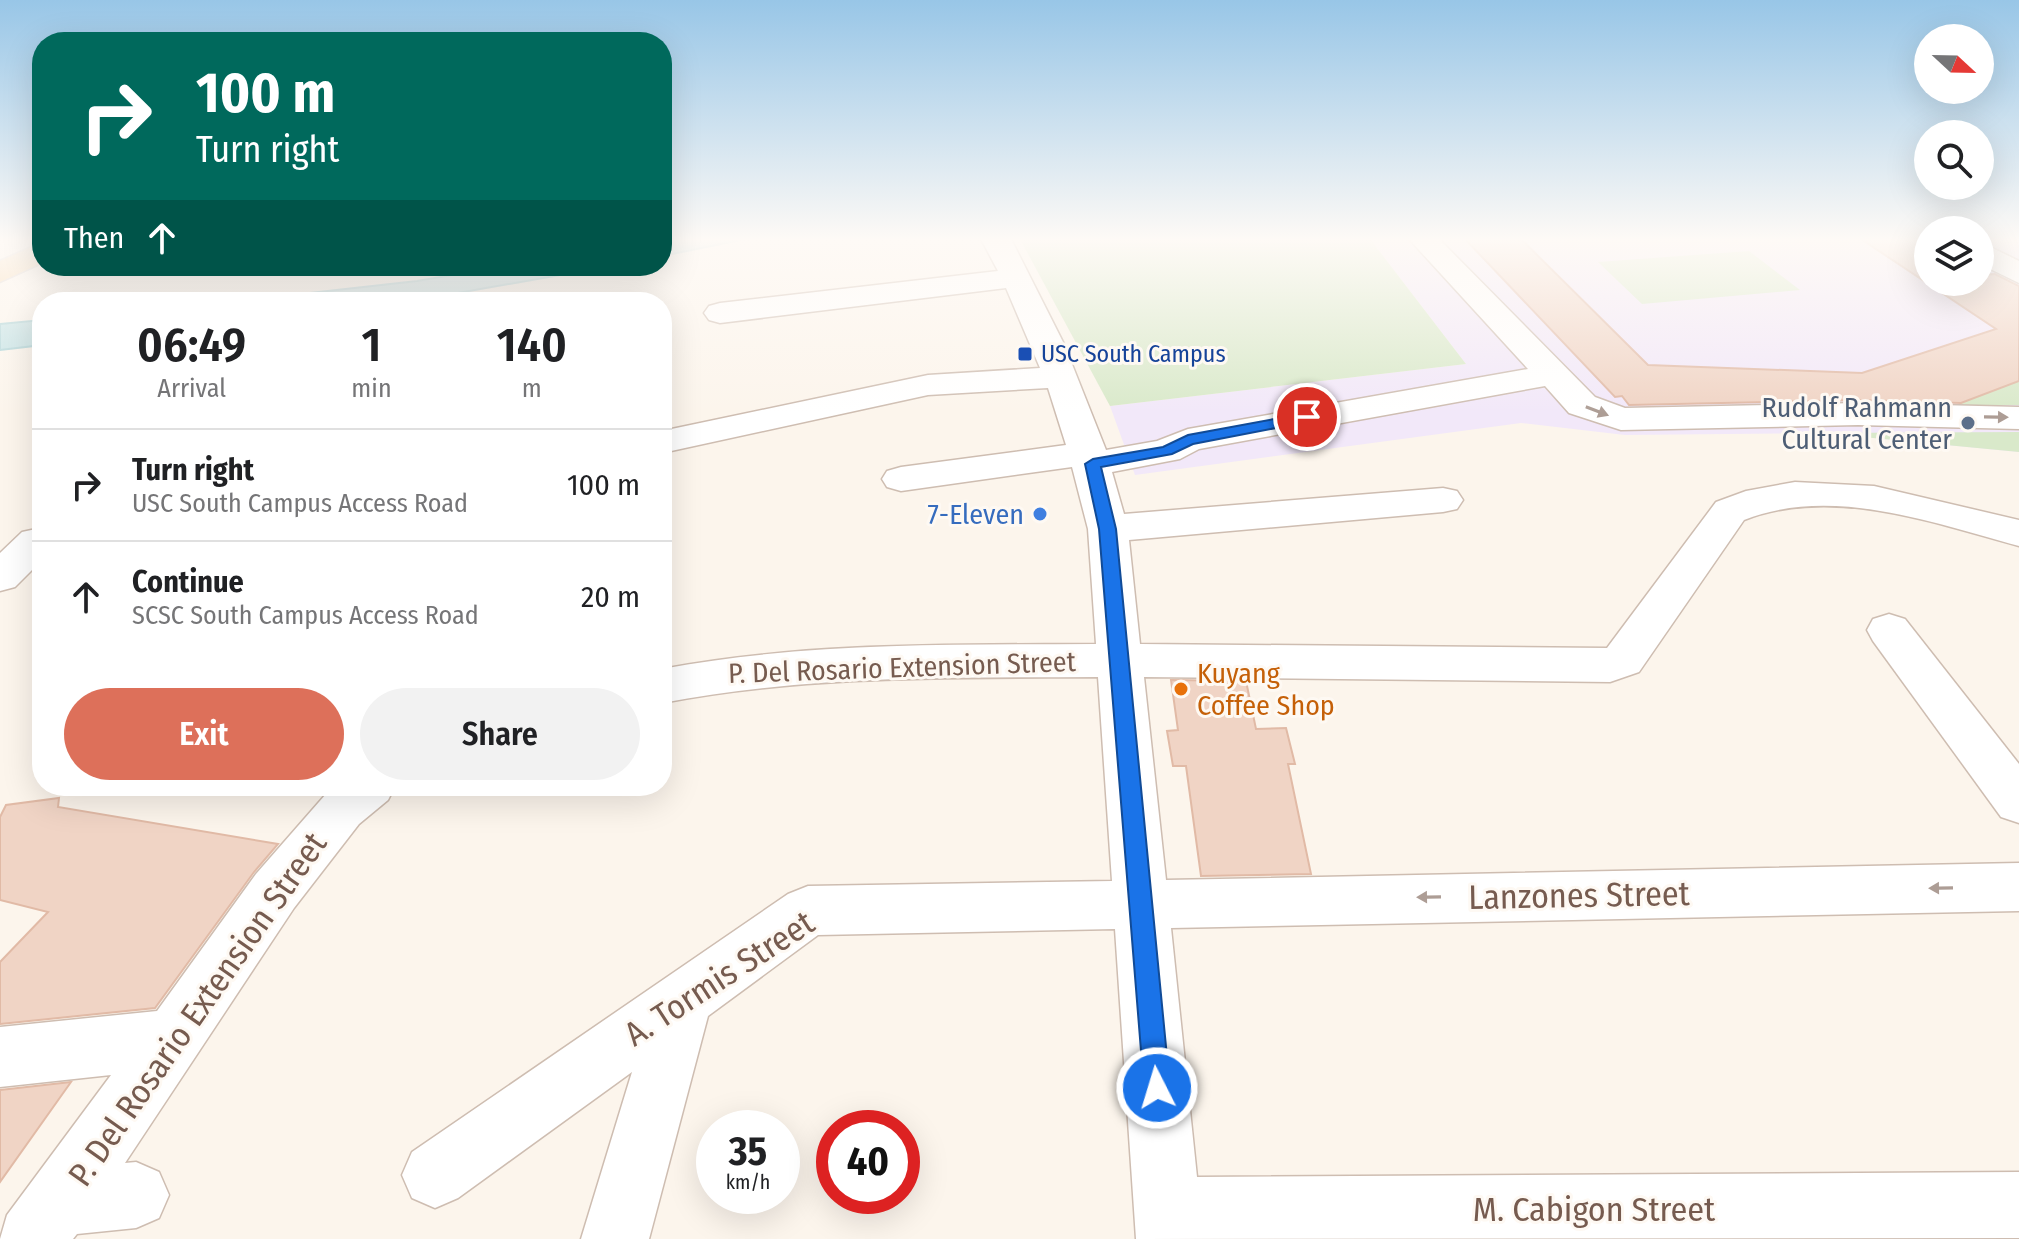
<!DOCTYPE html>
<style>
:root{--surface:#fff;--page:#f2f2f2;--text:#202124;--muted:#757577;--line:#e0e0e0;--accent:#dd705a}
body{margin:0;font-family:"Fira Sans Condensed",sans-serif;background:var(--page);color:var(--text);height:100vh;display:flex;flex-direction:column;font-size:30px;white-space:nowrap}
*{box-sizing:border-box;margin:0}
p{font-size:26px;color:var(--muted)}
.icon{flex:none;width:44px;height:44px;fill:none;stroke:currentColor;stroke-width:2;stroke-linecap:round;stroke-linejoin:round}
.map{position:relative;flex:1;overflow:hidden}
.side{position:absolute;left:32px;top:292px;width:640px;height:504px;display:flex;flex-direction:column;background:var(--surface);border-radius:32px;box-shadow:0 8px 32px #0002}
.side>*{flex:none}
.hud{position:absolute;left:32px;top:32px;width:640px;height:244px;border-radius:32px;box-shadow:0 8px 32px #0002;background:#00695c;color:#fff;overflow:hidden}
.needle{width:52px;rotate:112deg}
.controls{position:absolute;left:1914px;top:24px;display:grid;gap:16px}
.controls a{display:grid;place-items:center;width:80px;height:80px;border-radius:50%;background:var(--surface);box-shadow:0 8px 32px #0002;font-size:40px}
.speed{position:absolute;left:696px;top:1110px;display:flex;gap:16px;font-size:40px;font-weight:700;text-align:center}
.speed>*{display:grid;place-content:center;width:104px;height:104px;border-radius:50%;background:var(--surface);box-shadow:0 8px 32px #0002;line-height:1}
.speed small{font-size:20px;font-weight:400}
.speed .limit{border:12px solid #d22;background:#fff;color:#111}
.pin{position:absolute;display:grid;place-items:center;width:68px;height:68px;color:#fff;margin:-34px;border:4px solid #fff;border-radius:50%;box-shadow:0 2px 8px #0007}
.me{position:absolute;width:88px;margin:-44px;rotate:355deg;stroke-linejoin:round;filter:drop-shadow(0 0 6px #0008)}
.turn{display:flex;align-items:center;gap:28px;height:168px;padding:0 32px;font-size:36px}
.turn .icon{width:104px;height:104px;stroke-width:2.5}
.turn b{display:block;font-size:56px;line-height:68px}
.then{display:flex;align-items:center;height:76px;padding:0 32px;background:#0003;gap:16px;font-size:30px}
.eta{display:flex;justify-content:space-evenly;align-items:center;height:136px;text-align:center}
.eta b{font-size:48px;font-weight:600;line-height:56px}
.action{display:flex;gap:16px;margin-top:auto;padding:16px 32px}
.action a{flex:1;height:92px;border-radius:48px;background:var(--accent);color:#fff;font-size:32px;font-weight:600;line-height:92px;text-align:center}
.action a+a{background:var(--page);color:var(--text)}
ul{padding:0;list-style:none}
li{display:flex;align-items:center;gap:24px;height:112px;padding:0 32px;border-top:2px solid var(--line)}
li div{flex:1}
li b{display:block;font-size:30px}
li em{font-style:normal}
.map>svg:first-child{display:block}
</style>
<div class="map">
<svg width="2019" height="1239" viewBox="0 0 2019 1239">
<rect width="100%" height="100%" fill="#fcf5ec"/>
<!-- education -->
<path fill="#f2e8f9" d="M 1370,239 L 1928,239 L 1928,282 L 1980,282 L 1980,239 L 2019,239 L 2019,452 L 1821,433 L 1625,435 L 1521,423 L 1135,475 L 1110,406 L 1466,364 Z"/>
<!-- green -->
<g fill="#d9e9ca">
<path d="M 1020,239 L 1370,239 L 1466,364 L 1110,406 Z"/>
<path d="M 1749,251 L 1800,290 L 1642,304 L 1598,262 Z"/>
<path d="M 2019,381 L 2019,405 L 1956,405 Z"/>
<path d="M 2019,432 L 2019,452 L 1821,433 Z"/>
</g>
<!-- water -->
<g fill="#c1e2e5" stroke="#a8d2d6" stroke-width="2">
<path d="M 667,239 L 746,239 L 662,256 L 662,240 Z"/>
<path d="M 506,266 L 611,266 L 407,302 L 229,302 L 417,281 Z"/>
<path d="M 42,320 L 42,345 L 0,350 L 0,324 Z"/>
</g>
<!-- building -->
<g fill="#f0d4c5" stroke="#e1baa6" stroke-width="2">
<path d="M 1465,239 L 1521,239 L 1648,365 L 1862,373 L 1996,329 L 1861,239 L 1922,239 L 1928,243 L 1928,282 L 1980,282 L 1980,275 L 1995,274 L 2019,286 L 2019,381 L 1961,403 L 1858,400 L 1629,405 L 1622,396 L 1615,397 Z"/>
<path d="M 1171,680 L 1246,681 L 1256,729 L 1286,728 L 1295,764 L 1288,764 L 1311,874 L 1201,876 L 1186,766 L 1173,766 L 1167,731 L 1178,730 Z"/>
<path d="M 59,798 L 58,807 L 278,844 L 254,872 L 155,1008 L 0,1024 L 0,962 L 48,912 L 0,900 L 0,817 L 6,805 Z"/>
<path d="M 71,1082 L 0,1182 L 0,1090 Z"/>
</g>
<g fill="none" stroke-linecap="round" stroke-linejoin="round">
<defs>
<g id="minor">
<path d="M 981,239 L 1011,239 L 1064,344 L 1106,450 L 1157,441 L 1188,429 L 1528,369 L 1409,239 L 1439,239 L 1595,397 L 1625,408 L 1858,403 L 2019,407 L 2019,429 L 1858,425 L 1621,430 L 1569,413 L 1545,386 L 1199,449 L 1180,459 L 1112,472 L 1124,514 L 1443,488 L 1457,491 L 1463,500 L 1457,509 L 1443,512 L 1129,540 L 1140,644 L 1607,648 L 1716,502 L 1746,491 L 1795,482 L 1874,486 L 2019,520 L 2019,546 C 1933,523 1832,485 1744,520 L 1639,672 L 1610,682 L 1144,677 L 1166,880 L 2019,863 L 2019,911 L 1171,928 L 1197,1177 L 2019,1172 L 2019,1238 L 1136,1239 L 1115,929 L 818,935 L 708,1016 L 649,1239 L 581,1239 L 632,1072 L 458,1198 L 435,1208 L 412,1198 L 402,1175 L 412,1152 L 788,894 L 808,886 L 1112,881 L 1098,677 C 952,678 806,675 662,703 L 662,669 C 805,642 950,645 1096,644 L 1088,529 L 1072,467 L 901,491 L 887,487 L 882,479 L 887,471 L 901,467 L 1066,445 L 1048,388 L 928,395 L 662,453 L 662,431 L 928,375 L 1040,368 L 1006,288 L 720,323 L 709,320 L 704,313 L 709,306 L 720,303 L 998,271 Z"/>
<path d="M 1980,242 L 2019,261 L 2019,283 L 1980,264 Z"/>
<path d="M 36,529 L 42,530 L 42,560 L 15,587 L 0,591 L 0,553 L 22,532 Z"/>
<path d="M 1889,614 L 1905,619 L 2019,764 L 2019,823 L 2001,817 L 1873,641 L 1867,630 L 1873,619 Z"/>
<path d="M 333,786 L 395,786 L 388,800 L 359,824 L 294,908 L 125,1163 L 136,1162 L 159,1172 L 169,1195 L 159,1218 L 136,1228 L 77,1234 L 73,1239 L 0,1239 L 7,1215 L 111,1075 L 0,1087 L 0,1027 L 157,1011 L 256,874 Z"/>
</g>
<path id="major" d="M 42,242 L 42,263 L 0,282 L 0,261 Z"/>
</defs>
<!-- minor casing -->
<use href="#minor" stroke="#cebdb1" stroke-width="3"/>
<!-- major casing -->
<use href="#major" stroke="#d9d1ce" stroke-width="3"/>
<!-- minor -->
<use href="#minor" fill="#fff" fill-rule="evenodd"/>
<!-- major -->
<use href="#major" fill="#f5d5a9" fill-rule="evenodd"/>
</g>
<!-- one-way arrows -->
<defs><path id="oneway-solid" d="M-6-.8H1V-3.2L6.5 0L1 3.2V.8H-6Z" transform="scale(2)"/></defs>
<g fill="#ad9d95">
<use href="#oneway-solid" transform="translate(1597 411) rotate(21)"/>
<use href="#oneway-solid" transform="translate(1996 417) rotate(1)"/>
<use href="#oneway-solid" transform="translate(1941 888) rotate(179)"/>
<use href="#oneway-solid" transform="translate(1429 897) rotate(179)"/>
</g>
<!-- sky -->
<linearGradient id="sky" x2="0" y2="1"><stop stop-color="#98c6e7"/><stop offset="0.58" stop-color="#fefaf6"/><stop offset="1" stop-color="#fefaf6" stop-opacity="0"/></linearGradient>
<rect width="2019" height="413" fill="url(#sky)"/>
<!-- route -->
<path fill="#1a73e8" stroke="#114b97" stroke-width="2" d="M 1307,413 L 1314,417 L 1312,421 L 1193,444 L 1172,454 L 1101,467 L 1116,529 L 1170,1088 L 1166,1097 L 1157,1101 L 1148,1097 L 1144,1088 L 1099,529 L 1085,464 L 1093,459 L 1163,447 L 1188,435 Z"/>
<!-- markers -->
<rect fill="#1a4fb4" stroke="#fef9f3" stroke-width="3" x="1017" y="346" width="16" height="16" rx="4"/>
<circle fill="#5c6f8a" stroke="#fef9f3" stroke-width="3" cx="1968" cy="423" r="8"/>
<circle fill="#3f7fe0" stroke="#fef9f3" stroke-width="3" cx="1040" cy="514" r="8"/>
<circle fill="#e8710a" stroke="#fef9f3" stroke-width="3" cx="1181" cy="689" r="8"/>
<g text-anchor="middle" stroke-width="6" stroke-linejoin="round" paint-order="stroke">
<!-- far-transit labels -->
<g font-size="24" fill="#164399" stroke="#fef9f3" text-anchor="start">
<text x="1041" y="362">USC South Campus</text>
</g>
<!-- service labels -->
<g font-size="28" fill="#4e5e75" stroke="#fef9f3" text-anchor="end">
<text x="1952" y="417">Rudolf Rahmann<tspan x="1952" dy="32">Cultural Center</tspan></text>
</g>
<!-- shop labels -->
<g font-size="28" fill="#366cbe" stroke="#fef9f3" text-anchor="end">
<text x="1024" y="524">7-Eleven</text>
</g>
<!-- street labels -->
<g font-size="28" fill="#765b4f" stroke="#fef9f3">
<text transform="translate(902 667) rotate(-2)" y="10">P. Del Rosario Extension Street</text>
</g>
<!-- food labels -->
<g font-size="28" fill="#c56008" stroke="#fef9f3" text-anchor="start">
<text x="1197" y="683">Kuyang<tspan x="1197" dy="32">Coffee Shop</tspan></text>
</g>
<!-- near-street labels -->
<g font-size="34" fill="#765b4f" stroke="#fef9f3">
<text transform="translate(1579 895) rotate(-1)" y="12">Lanzones Street</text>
<text transform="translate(719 978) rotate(-33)" y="12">A. Tormis Street</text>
<text transform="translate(197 1009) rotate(-55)" y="12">P. Del Rosario Extension Street</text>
<text x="1594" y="1221">M. Cabigon Street</text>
</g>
</g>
</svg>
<div class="controls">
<a><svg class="needle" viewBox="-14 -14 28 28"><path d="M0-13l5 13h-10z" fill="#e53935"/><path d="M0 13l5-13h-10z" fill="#757577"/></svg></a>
<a><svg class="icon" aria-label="search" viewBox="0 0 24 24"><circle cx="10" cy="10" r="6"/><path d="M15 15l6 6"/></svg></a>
<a><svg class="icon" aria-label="layers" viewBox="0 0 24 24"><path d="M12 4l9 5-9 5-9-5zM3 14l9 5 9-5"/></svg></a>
</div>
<div class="speed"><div>35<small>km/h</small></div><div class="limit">40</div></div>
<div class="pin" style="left:1307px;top:417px;background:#d93025"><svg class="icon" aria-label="arrive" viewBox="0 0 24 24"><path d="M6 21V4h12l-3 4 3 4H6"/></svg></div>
<svg class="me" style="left:1157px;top:1088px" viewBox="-20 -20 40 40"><circle r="17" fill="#1a73e8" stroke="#fff" stroke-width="3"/><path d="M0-11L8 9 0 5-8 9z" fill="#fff"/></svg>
<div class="hud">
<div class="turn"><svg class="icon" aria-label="right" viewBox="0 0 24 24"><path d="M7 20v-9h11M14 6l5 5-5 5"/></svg><div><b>100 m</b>Turn right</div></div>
<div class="then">Then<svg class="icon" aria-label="ahead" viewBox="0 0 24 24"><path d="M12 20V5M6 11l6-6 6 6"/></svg></div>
</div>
<section class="side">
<div class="eta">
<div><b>06:49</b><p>Arrival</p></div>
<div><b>1</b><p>min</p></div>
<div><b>140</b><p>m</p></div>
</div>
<ul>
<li><svg class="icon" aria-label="right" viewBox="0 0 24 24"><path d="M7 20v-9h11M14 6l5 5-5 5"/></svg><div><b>Turn right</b><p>USC South Campus Access Road</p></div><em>100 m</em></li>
<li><svg class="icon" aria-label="ahead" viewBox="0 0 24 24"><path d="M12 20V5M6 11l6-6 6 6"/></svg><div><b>Continue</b><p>SCSC South Campus Access Road</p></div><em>20 m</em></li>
</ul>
<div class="action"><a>Exit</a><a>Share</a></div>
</section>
</div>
